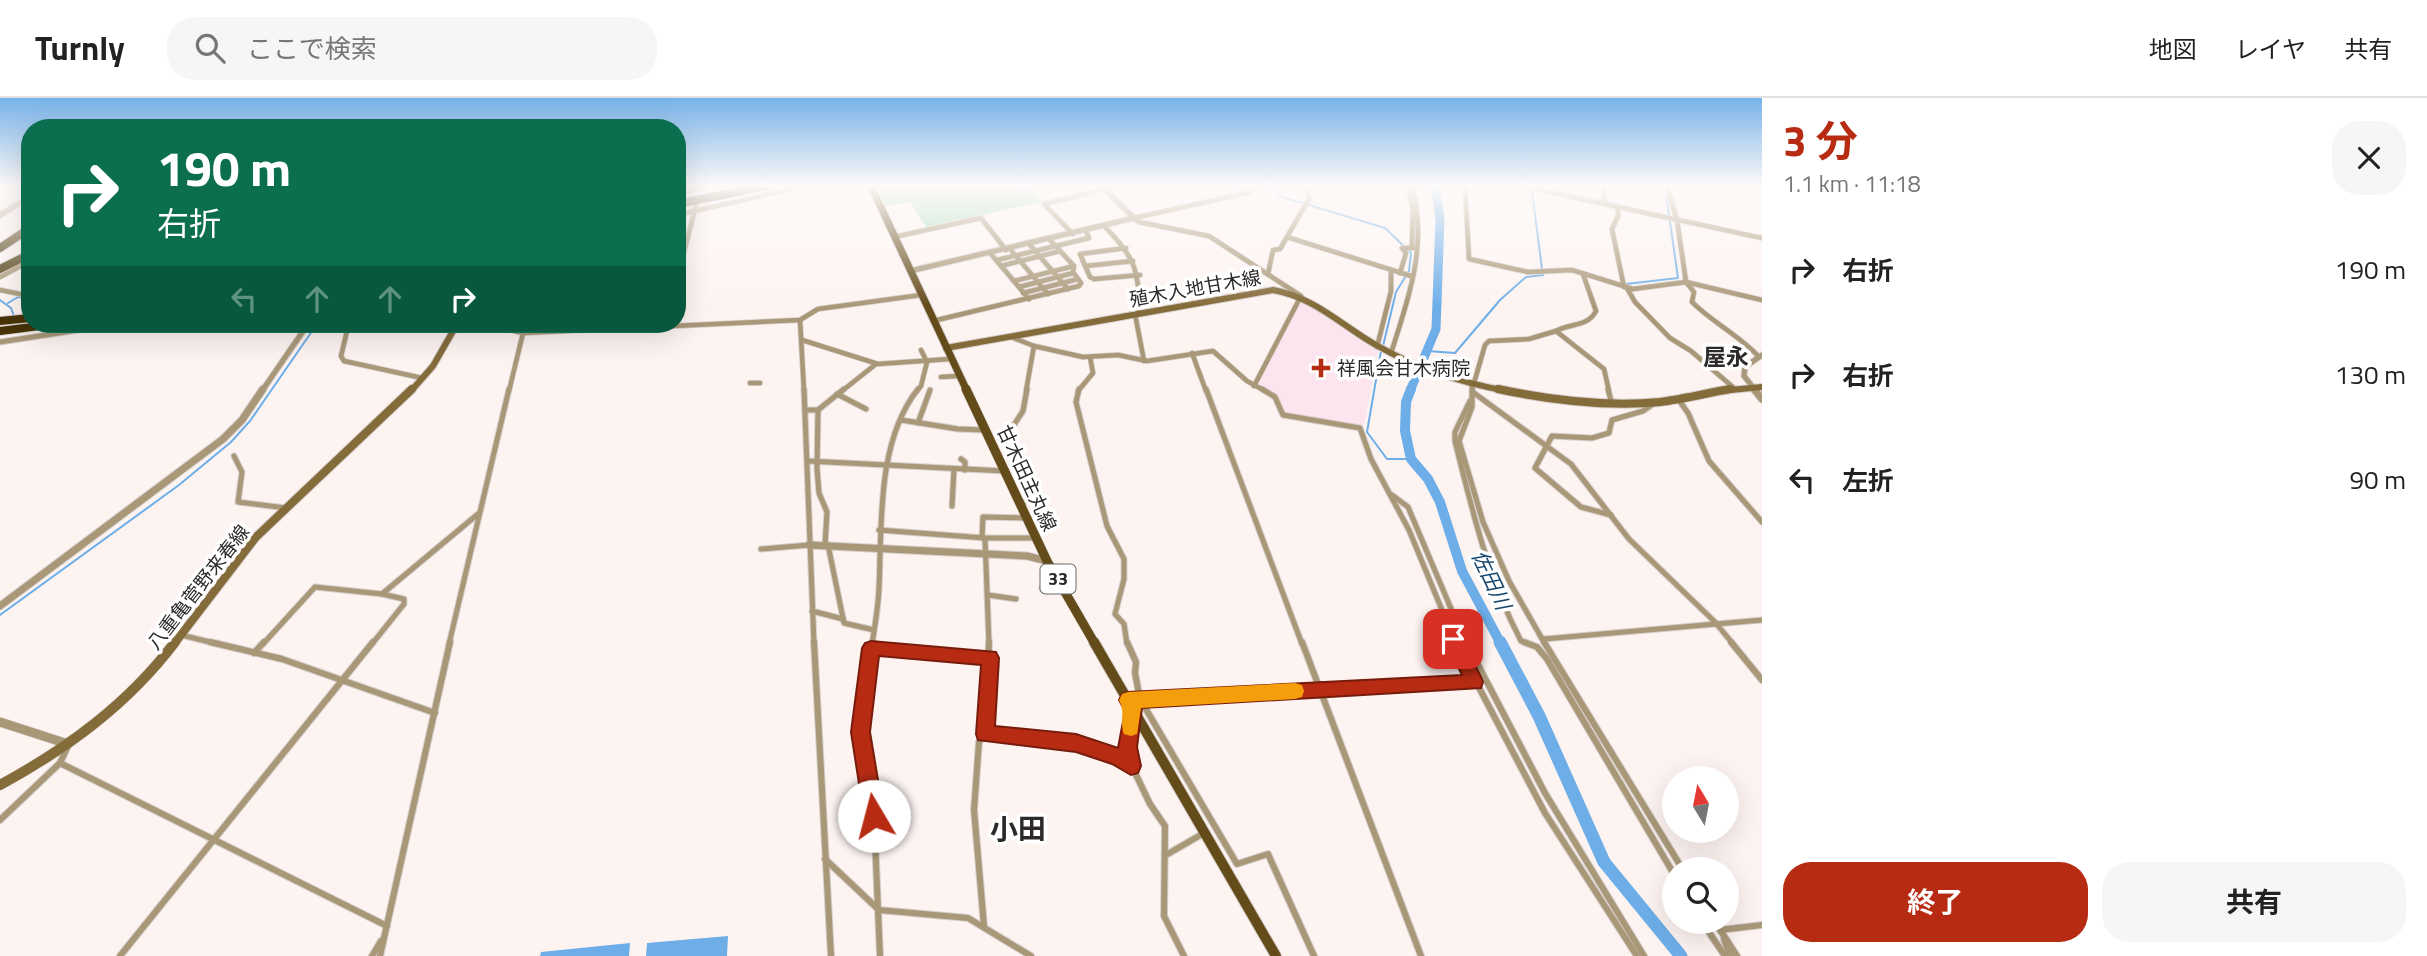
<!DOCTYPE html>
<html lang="ja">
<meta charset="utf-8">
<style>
:root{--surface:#fff;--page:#f6f6f6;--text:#222;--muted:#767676;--line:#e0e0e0;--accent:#b72b13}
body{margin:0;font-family:"Titillium Web","Noto Sans JP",sans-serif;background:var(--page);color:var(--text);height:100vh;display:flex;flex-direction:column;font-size:26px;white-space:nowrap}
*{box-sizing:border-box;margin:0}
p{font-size:23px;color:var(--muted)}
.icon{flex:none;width:38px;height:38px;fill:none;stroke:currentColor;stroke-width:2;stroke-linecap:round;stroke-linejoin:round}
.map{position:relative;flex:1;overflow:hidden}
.side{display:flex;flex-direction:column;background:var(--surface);width:665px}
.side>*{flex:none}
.top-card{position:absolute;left:21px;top:21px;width:665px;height:214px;border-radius:28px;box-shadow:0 7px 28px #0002;background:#0b6e4f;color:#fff;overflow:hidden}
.needle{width:46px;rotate:350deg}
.fabs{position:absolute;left:1662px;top:668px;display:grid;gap:14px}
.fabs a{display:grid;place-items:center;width:77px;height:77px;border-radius:50%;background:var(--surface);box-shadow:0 7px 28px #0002;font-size:35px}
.pin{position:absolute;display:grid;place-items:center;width:60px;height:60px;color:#fff;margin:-30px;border-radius:14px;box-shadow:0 4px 10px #0006}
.me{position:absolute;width:77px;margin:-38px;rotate:352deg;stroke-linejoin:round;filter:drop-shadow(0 0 5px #0008)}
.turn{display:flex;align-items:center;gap:24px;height:147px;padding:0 21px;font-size:32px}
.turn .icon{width:91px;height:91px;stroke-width:2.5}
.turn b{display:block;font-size:49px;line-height:60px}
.lanes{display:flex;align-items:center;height:66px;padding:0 21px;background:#0003;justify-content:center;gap:35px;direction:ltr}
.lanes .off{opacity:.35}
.round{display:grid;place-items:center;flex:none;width:74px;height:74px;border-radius:28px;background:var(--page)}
.headline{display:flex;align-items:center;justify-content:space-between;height:119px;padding:0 21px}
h1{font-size:42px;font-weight:700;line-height:52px;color:var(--accent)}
.cta{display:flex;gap:14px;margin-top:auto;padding:14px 21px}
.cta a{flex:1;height:80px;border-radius:28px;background:var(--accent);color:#fff;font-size:28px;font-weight:700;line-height:80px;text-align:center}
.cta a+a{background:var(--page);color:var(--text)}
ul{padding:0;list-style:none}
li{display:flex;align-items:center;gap:21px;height:105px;padding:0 21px}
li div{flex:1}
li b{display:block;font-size:26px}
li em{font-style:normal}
header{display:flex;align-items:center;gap:42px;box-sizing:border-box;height:98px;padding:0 35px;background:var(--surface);border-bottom:2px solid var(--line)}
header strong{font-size:33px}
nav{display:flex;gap:38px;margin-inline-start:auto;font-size:24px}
.search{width:490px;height:63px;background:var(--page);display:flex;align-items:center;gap:18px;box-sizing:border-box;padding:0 24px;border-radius:28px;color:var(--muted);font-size:26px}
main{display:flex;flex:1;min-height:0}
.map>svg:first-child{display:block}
</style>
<header>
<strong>Turnly</strong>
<div class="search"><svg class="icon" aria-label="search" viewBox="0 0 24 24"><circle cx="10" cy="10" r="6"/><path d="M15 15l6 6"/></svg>ここで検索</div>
<nav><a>地図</a><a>レイヤ</a><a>共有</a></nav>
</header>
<main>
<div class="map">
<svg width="1762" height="858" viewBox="0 0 1762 858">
<rect width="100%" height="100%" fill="#fdf4f1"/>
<!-- medical -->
<path fill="#fde5ef" d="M 1302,202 L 1378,252 L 1364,328 L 1286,316 L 1276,298 L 1258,288 Z"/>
<!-- green -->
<path fill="#a2d9b7" d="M 877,88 L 1027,88 L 1041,104 L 926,129 L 910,104 L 886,108 Z"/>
<!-- water -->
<g fill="#6daee9">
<path d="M 728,838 L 727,858 L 646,858 L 647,845 Z"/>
<path d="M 630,845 L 629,858 L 540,858 L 541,854 Z"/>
</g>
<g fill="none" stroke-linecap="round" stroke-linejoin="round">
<!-- stream -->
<g stroke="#6daee9" stroke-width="2">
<path d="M 1269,88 L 1282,99 L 1385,130 L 1411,155 L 1409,173 L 1396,194 L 1383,248"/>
<path d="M 1532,93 L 1542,171"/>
<path d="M 1626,186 L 1678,180 L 1666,96"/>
<path d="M 0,202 L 11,210 L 14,218"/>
<path d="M 8,205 L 18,199 L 30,201"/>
<path d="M 1381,253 L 1367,334 L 1387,361 L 1411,361"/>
<path d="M 1427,253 L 1455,255 L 1500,202 L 1526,179 L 1543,177"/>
<path d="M 0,517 L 179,387 L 231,344 L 250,323 L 317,226"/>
</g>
<!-- river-far2 -->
<path stroke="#6daee9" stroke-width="9" d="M 1410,293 L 1436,231 L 1440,121 L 1435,88"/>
<!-- river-far1 -->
<path stroke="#6daee9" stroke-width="10" d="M 1411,291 L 1406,304 L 1405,333 L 1411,361 L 1428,381 L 1440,404 L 1462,473 L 1501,546"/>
<!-- river -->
<path stroke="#6daee9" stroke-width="13" d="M 1500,544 L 1539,618 L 1604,764 L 1681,858"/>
<defs>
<g id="minor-far2">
<path d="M 1408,88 L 1413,112 L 1412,148"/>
<path d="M 1465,88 L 1469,161 L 1528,174 L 1572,172 L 1633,191 L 1686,184 L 1762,202"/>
<path d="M 1521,88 L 1762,140"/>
<path d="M 1603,88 L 1605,105"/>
<path d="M 1667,88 L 1677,122 L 1686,184 L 1694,194 L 1692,204 C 1713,225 1739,237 1759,259"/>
<path d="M 1700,88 L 1708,88"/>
<path d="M 677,95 L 707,88"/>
<path d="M 1618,108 L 1618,118 L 1612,131 L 1624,189"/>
<path d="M 677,117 L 805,88"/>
<path d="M 1134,120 L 1139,124 L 1209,138 L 1301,198 L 1254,288"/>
<path d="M 1134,120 L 1251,94"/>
<path d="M 1105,129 C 1135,159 1140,174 1139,216"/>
<path d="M 1073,136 L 1044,106 L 1116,88"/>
<path d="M 894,139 L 981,120 L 1006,152"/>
<path d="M 1287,139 L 1411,178"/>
<path d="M 1030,147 L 1068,191"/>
<path d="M 1126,150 L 1080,156 L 1090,179 L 1094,181 L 1140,177"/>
<path d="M 1010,151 L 1048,196"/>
<path d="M 991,156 L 1029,201"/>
<path d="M 997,162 L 1089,140 L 1086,133"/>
<path d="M 1001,168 L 1060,153"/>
<path d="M 1085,168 L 1133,163"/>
<path d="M 1400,175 L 1406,155 L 1402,150 L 1413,150"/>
<path d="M 1268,176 L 1273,152 L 1280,151 L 1309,101 L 1306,88"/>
<path d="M 1583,176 L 1596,213 C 1588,229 1570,225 1556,233 L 1604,271 L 1609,293"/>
<path d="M 0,179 L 30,163"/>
<path d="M 677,180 L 696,108"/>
<path d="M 1014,183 L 1074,168"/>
<path d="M 1019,189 L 1073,175"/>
<path d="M 1627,190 L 1635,204 L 1670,240 L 1691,253 L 1734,290"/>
<path d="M 0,192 L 30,198"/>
<path d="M 1023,195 L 1078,181"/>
<path d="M 1135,216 L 1144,263"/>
<path d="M 800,222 L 804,293"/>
<path d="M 933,223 L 1079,188 L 1081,185 L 1073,174 L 1074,168 L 1050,142"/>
<path d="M 345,226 L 347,233 L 341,258 L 344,263 L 422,280"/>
<path d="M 483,226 L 523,235"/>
<path d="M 1011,239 L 1034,248 L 1083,259 L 1118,257 L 1147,263 L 1213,253 L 1247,283 L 1265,293"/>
<path d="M 802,242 L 878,266 L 950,261"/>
<path d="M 1377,249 L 1391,193 L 1391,172"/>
<path d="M 1192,255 L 1206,293"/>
<path d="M 1391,255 C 1409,200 1428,146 1412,88"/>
<path d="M 941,279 L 958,278"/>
<path d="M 750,285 L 760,285"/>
<path d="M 1471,285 L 1473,293"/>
<path d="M 1474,285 L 1485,247 L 1489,243 L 1529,241 L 1556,233"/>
<path d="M 509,293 L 523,235 L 800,222 L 818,211 L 921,197"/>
<path d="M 842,293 L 876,266"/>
<path d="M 917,293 L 921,288 L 927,264 L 921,252"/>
<path d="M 1026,293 L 1034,248"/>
<path d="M 1078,293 L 1093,275 L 1090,259"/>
</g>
<g id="minor-far1">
<path d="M 804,291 L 814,546"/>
<path d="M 1079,291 L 1076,304 L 1107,428 L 1124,461 L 1124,481 L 1115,516 L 1124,526 L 1127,546"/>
<path d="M 1206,291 L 1302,546"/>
<path d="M 1262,291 L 1275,299 L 1283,317 L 1360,330 L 1371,361 L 1409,432 L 1456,546"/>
<path d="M 1472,291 L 1472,309 L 1459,343 L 1483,424 L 1509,483 L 1545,546"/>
<path d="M 1608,291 L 1611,303"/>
<path d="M 1474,295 L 1571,366 L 1629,441 L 1715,524 L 1733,546"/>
<path d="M 837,296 L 866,311"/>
<path d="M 1678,301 L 1688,315 L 1709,363 L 1762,424"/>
<path d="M 1470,303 L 1455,334 L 1455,343 C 1472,412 1488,480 1521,543 L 1528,546"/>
<path d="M 805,312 L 818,312 L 844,291"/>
<path d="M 818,312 L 817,371 L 819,395 L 827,414 L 825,447"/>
<path d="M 901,322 L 958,331 L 985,332"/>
<path d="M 918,325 L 930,292"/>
<path d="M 1010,333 L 1023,313 L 1027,291"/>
<path d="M 234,358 L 242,374 L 238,404 L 286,410"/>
<path d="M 961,361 L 965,364 L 965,372"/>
<path d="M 808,363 L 1004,373"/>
<path d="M 1392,397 L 1408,409 L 1466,546"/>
<path d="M 1019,406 L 1030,402"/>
<path d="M 952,408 L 954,371"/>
<path d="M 1611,417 L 1581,409 L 1535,370 L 1552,338 L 1592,340 L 1609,335 L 1612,322 L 1643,313 L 1656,304"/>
<path d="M 879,432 L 985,440"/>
<path d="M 982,440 L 983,419 L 1026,420"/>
<path d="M 828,447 L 844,525 L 874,532"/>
<path d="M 761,451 L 809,447"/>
<path d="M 1042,490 L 1063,492"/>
<path d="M 988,497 L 1016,501"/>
<path d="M 812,513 L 843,521"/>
<path d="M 181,537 L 218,546"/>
<path d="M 1541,539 L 1544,541 L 1762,522"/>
<path d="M 263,546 L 315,489 L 382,496"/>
<path d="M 372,546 L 404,506 L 404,501 L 382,496 L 478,416"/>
<path d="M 449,546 L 509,291"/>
<path d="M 872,546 C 875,528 878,510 879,491 C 882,428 876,344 918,291"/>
<path d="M 989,546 L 985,440 L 1036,440"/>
</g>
<g id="minor">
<path d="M 210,544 L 282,561 L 435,615"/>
<path d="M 814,544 L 831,858"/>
<path d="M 873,544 L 861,634 L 874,718 L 880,858"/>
<path d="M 1127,544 L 1136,564 L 1135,575 L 1140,601 L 1237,766 L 1268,756 L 1314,858"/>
<path d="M 1302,544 L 1421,858"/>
<path d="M 1455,544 L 1545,715 L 1637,858"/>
<path d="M 1466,544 L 1545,695 L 1644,858"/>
<path d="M 1524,544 L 1537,549 L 1547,561 L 1675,778"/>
<path d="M 1544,544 L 1683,772"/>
<path d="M 1731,544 L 1762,582"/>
<path d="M 871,550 L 990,560"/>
<path d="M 254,555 L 264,544"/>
<path d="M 1128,602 L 1474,584"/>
<path d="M 1134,614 L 1127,658 L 1150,706 L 1165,728 L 1164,818 L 1184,858"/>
<path d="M 985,636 C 1036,640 1085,641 1130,668"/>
<path d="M 60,665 L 387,828"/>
<path d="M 0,722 L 60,665 L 68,648"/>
<path d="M 1166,757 L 1204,735"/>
<path d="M 825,761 L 879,812 L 968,820 L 1031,858"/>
<path d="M 1702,824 L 1725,858"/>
<path d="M 1715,824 L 1737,858"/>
<path d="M 984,828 L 974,712 L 979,644 L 985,636 L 989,544"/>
<path d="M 1720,832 L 1762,827"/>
<path d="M 1724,841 L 1730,858"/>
<path d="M 120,858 L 373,544"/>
<path d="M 372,858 L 381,843"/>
<path d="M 380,858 L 450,544"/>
</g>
<g id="tertiary-far2">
<path d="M 0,117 L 30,99"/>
<path d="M 910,173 L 1134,120 L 1101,88"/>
<path d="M 0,244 L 117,226"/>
<path d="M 262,293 L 308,226"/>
<path d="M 1756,293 L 1744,278 L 1745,269 L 1762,257"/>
</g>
<g id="tertiary-far1">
<path d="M 1754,291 L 1762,301"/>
<path d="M 809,447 L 1027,458 L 1047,463"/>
<path d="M 0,508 L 223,341 L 242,322 L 263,291"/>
</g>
<path id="tertiary" d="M 0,624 L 68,646"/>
<g id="secondary-far2">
<path d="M 946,250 L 1273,192 C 1314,199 1341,227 1376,247 C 1416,270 1462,285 1507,293"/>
<path d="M 411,293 L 433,268 L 457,226"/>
<path d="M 1720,293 L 1762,289"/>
</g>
<g id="secondary-far1">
<path d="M 1498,291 C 1550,302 1607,309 1660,304 C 1684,301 1707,295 1730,291"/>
<path d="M 174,546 L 256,439 L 412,291"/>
</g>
<path id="secondary" d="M 0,687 C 68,650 128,606 175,544"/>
<path id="primary-far2" d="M 871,88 L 967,293"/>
<path id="primary-far1" d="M 966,291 L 1047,463 L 1095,546"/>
<path id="primary" d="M 1094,544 L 1276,858"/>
<g id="motorway">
<path d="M 677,106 L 766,88"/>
<path d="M 0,150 L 30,130"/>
<path d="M 0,171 L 30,156"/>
<path d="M 0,233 L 55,226"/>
</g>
</defs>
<!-- minor-far2 casing -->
<use href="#minor-far2" stroke="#d7cfcd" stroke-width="6"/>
<!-- minor-far1 casing -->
<use href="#minor-far1" stroke="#d7cfcd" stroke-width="7"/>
<!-- minor casing -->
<use href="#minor" stroke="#d7cfcd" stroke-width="8"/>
<!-- tertiary-far2 casing -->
<use href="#tertiary-far2" stroke="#d7cfcd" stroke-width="7"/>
<!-- tertiary-far1 casing -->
<use href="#tertiary-far1" stroke="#d7cfcd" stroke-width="9"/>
<!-- tertiary casing -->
<use href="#tertiary" stroke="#d7cfcd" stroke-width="10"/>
<!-- secondary-far2 casing -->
<use href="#secondary-far2" stroke="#d7cfcd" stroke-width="8"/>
<!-- secondary-far1 casing -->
<use href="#secondary-far1" stroke="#d7cfcd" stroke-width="10"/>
<!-- secondary casing -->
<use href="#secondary" stroke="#d7cfcd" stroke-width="11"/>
<!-- primary-far2 casing -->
<use href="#primary-far2" stroke="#d7cfcd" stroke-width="9"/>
<!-- primary-far1 casing -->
<use href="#primary-far1" stroke="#d7cfcd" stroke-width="10"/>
<!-- primary casing -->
<use href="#primary" stroke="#d7cfcd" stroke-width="12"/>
<!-- motorway casing -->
<use href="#motorway" stroke="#d7cfcd" stroke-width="10"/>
<!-- minor-far2 -->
<use href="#minor-far2" stroke="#a99878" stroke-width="4.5"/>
<!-- minor-far1 -->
<use href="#minor-far1" stroke="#a99878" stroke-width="5"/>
<!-- minor -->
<use href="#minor" stroke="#a99878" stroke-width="6"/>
<!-- tertiary-far2 -->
<use href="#tertiary-far2" stroke="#a99878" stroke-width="5"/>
<!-- tertiary-far1 -->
<use href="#tertiary-far1" stroke="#a99878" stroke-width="7"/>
<!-- tertiary -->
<use href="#tertiary" stroke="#a99878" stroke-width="9"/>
<!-- secondary-far2 -->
<use href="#secondary-far2" stroke="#846b3a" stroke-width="6"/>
<!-- secondary-far1 -->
<use href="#secondary-far1" stroke="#846b3a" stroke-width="8"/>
<!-- secondary -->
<use href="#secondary" stroke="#846b3a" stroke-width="10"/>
<!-- primary-far2 -->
<use href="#primary-far2" stroke="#644c1a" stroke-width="7"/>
<!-- primary-far1 -->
<use href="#primary-far1" stroke="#644c1a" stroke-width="9"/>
<!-- primary -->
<use href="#primary" stroke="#644c1a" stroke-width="10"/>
<!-- motorway -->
<use href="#motorway" stroke="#473305" stroke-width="8"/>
<defs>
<path id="motorway-bridge" d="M 0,223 L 30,220"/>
</defs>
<!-- motorway-bridge casing -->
<use href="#motorway-bridge" stroke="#d7cfcd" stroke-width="10" stroke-linecap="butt"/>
<!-- motorway-bridge -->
<use href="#motorway-bridge" stroke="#473305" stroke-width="8"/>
</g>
<!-- sky -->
<linearGradient id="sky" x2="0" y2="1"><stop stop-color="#77b2e8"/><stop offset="0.42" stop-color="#fefaf9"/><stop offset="1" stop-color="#fefaf9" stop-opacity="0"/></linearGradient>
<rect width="1762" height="208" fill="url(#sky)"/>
<!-- route -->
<path fill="#b72b13" stroke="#771c0c" stroke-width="2" d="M 1453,534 L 1459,536 L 1481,579 L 1483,584 L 1481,590 L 1142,610 L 1137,649 L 1141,668 L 1138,675 L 1131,677 L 1112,666 L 1076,654 L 978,642 L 976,636 L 981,567 L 879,558 L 870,634 L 884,718 L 881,725 L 874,728 L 867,725 L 864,718 L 851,634 L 862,550 L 865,545 L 871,543 L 996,554 L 999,560 L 995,628 L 1076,636 L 1118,650 L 1125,613 L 1119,602 L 1122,596 L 1128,594 L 1462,577 L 1444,541 L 1447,536 Z"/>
<!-- slow -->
<path fill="#f59e0b" d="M 1295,585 L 1302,587 L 1304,593 L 1302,599 L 1295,601 L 1141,610 L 1137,636 L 1131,638 L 1124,636 C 1119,624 1126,616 1119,602 L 1122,596 L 1128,594 Z"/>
<!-- markers -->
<path fill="#b72b13" stroke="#fff" stroke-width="2.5" d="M1317.5 259.5h7v7h7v7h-7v7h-7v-7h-7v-7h7z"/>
<g text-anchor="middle" stroke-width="7" stroke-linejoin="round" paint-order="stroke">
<!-- shield labels -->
<rect fill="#fff" stroke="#6b6968" stroke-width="2" x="1040.5" y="466.5" width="35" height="29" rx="5"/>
<g font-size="18" font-weight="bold" fill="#2c2928">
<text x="1058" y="487">33</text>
</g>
<!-- street labels -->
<g font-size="19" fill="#2c2928" stroke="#fff">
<text transform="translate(1195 190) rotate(-10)" y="7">殖木入地甘木線</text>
<text transform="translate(1027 380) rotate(65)" y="7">甘木田主丸線</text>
<text transform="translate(198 489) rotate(-52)" y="7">八重亀菅野来春線</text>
</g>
<!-- poi labels -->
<g font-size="19" fill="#2c2928" stroke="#fff" text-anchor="start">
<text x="1337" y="277">祥風会甘木病院</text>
</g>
<!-- water labels -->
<g font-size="21" font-style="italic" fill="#16466c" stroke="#fff">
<text transform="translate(1491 482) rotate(65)" y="7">佐田川</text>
</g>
<!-- quarter labels -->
<g font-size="23" font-weight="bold" fill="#2c2928" stroke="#fff">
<text x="1726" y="267">屋永</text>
</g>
<!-- near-quarter labels -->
<g font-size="28" font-weight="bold" fill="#2c2928" stroke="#fff">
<text x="1018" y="741">小田</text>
</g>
</g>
</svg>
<div class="fabs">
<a><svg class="needle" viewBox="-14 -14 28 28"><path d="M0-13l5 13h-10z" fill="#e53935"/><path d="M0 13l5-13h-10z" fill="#767676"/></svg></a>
<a><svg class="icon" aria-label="search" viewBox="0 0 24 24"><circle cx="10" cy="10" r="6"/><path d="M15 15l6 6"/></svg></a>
</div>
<div class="pin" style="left:1453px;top:541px;background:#d93025"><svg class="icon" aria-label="arrive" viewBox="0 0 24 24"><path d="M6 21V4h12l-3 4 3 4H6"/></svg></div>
<svg class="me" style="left:874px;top:718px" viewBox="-20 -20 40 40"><circle r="19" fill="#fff"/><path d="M0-13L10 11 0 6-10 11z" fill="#b72b13"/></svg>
<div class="top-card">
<div class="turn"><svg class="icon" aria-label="right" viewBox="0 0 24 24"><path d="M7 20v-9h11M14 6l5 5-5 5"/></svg><div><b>190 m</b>右折</div></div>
<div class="lanes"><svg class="icon off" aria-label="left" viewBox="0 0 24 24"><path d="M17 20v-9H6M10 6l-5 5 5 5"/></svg><svg class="icon off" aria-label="ahead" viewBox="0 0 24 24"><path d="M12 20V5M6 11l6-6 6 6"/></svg><svg class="icon off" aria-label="ahead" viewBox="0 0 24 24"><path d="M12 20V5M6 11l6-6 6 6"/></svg><svg class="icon" aria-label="right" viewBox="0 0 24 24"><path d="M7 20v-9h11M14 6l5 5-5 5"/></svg></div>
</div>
</div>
<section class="side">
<div class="headline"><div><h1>3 分</h1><p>1.1 km · 11:18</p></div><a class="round"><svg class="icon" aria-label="close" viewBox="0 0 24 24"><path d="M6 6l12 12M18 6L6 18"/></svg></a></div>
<ul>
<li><svg class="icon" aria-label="right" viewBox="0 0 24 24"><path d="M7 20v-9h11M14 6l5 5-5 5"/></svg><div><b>右折</b></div><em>190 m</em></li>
<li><svg class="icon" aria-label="right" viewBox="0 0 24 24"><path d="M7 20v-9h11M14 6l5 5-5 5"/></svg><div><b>右折</b></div><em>130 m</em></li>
<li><svg class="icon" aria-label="left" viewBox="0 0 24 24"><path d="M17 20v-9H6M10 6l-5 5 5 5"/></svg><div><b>左折</b></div><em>90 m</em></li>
</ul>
<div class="cta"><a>終了</a><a>共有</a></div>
</section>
</main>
